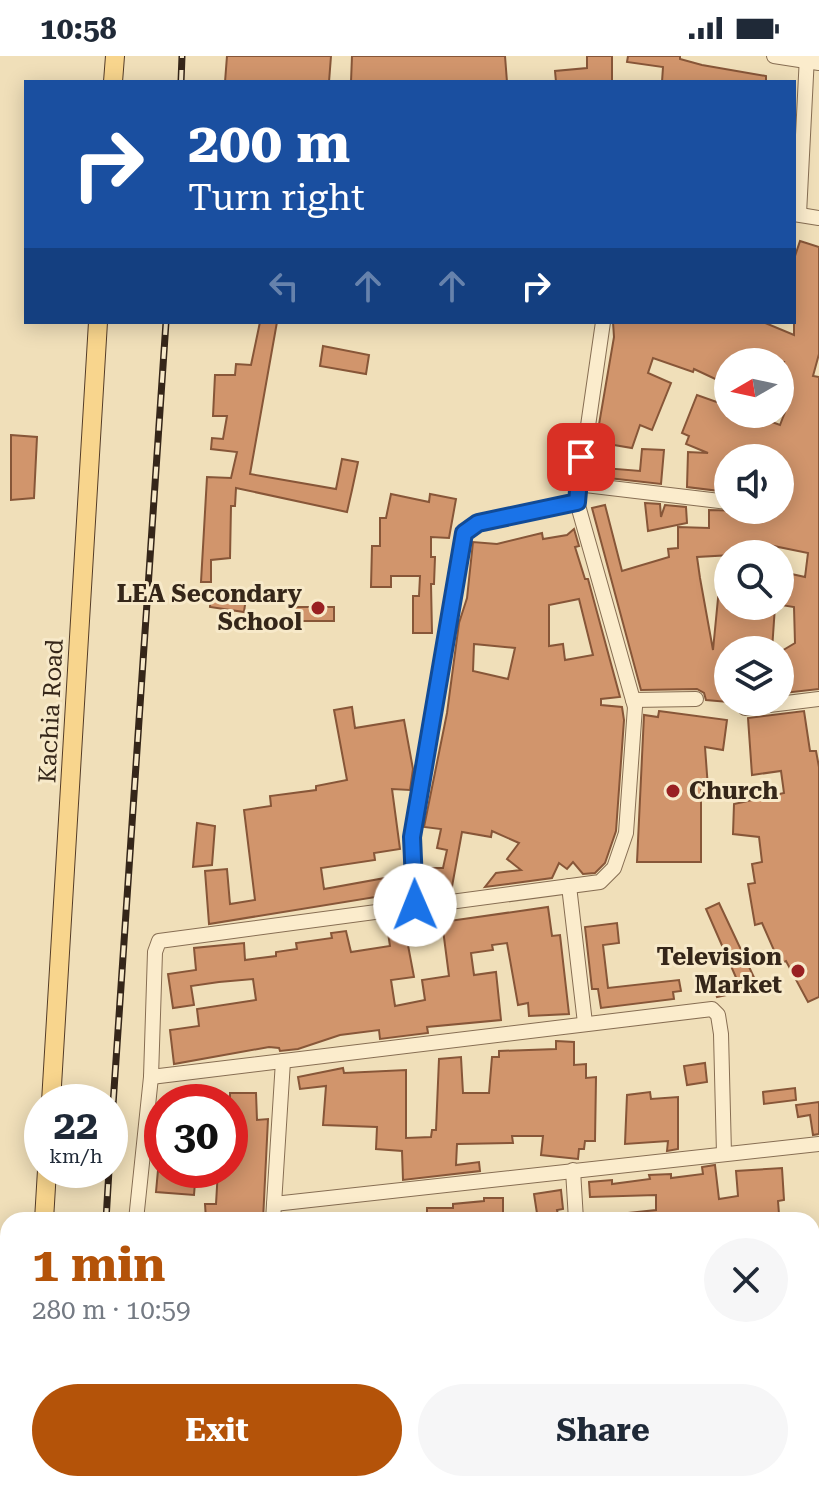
<!DOCTYPE html>
<meta charset="utf-8">
<style>
:root{--surface:#fff;--page:#f6f6f7;--text:#1f2937;--muted:#747a83;--accent:#b45309}
body{margin:0;font-family:"Roboto Serif",serif;background:var(--page);color:var(--text);height:100vh;display:flex;flex-direction:column;font-size:30px;white-space:nowrap}
*{box-sizing:border-box;margin:0}
p{font-size:26px;color:var(--muted)}
.icon{flex:none;width:44px;height:44px;fill:none;stroke:currentColor;stroke-width:2;stroke-linecap:round;stroke-linejoin:round}
.map{position:relative;flex:1;overflow:hidden}
.sheet{position:absolute;left:0px;top:1156px;width:820px;height:280px;display:flex;flex-direction:column;background:var(--surface);border-radius:24px 24px 0 0;box-shadow:0 4px 20px #0003}
.sheet>*{flex:none}
.hud{position:absolute;left:24px;top:24px;width:772px;height:244px;border-radius:0px;box-shadow:0 4px 20px #0003;background:#1a4fa0;color:#fff;overflow:hidden}
.needle{width:52px;rotate:261deg}
.fabs{position:absolute;left:714px;top:292px;display:grid;gap:16px}
.fabs a{display:grid;place-items:center;width:80px;height:80px;border-radius:50%;background:var(--surface);box-shadow:0 4px 20px #0003;font-size:40px}
.speed{position:absolute;left:24px;top:1028px;display:flex;gap:16px;font-size:40px;font-weight:700;text-align:center}
.speed>*{display:grid;place-content:center;width:104px;height:104px;border-radius:50%;background:var(--surface);box-shadow:0 4px 20px #0003;line-height:1}
.speed small{font-size:20px;font-weight:400}
.speed .limit{border:12px solid #d22;background:#fff;color:#111}
.pin{position:absolute;display:grid;place-items:center;width:68px;height:68px;color:#fff;margin:-34px;border-radius:16px;box-shadow:0 4px 12px #0006}
.me{position:absolute;width:88px;margin:-44px;rotate:359deg;stroke-linejoin:round;filter:drop-shadow(0 0 6px #0008)}
.turn{display:flex;align-items:center;gap:28px;height:168px;padding:0 32px;font-size:36px}
.turn .icon{width:104px;height:104px;stroke-width:2.5}
.turn b{display:block;font-size:56px;line-height:68px}
.lanes{display:flex;align-items:center;height:76px;padding:0 32px;background:#0003;justify-content:center;gap:40px;direction:ltr}
.lanes .off{opacity:.35}
.round{display:grid;place-items:center;flex:none;width:84px;height:84px;border-radius:42px;background:var(--page)}
.head{display:flex;align-items:center;justify-content:space-between;height:136px;padding:0 32px}
h1{font-size:48px;font-weight:700;line-height:60px;color:var(--accent)}
.cta{display:flex;gap:16px;margin-top:auto;padding:16px 32px}
.cta a{flex:1;height:92px;border-radius:48px;background:var(--accent);color:#fff;font-size:32px;font-weight:700;line-height:92px;text-align:center}
.cta a+a{background:var(--page);color:var(--text)}
.status{display:flex;justify-content:space-between;align-items:center;height:56px;padding:0 40px;background:var(--surface);direction:ltr}
.status svg{height:22px;fill:currentColor}
.map>svg:first-child{display:block}
</style>
<div class="status"><b>10:58</b><svg viewBox="0 0 49 12"><path d="M0 12V9h3v3zM5 12V6h3v6zM10 12V3h3v9zM15 12V0h3v12zM26 1h20v11H26zM47 4h2v5h-2z"/></svg></div>
<div class="map">
<svg width="819" height="1436" viewBox="0 0 819 1436">
<rect width="100%" height="100%" fill="#f0dfb9"/>
<!-- building -->
<g fill="#d1956c" stroke="#875638" stroke-width="2" fill-rule="evenodd">
<path d="M 227,0 L 331,0 L 329,26 L 225,26 Z"/>
<path d="M 352,0 L 505,0 L 507,26 L 351,26 Z"/>
<path d="M 587,0 L 612,0 L 612,26 L 556,26 L 555,15 L 587,12 Z"/>
<path d="M 628,0 L 680,0 L 680,3 L 702,9 L 766,20 L 766,26 L 662,26 L 663,11 L 627,6 Z"/>
<path d="M 800,185 L 819,191 L 819,298 L 813,320 L 819,321 L 819,633 L 784,637 L 780,617 L 780,596 L 795,587 L 794,551 L 781,549 L 787,517 L 805,521 L 808,497 L 754,486 L 750,498 L 697,501 L 700,522 L 713,594 L 720,522 L 728,522 L 728,550 L 775,550 L 772,594 L 728,594 L 728,646 L 706,644 L 704,637 L 697,633 L 641,634 L 592,452 L 605,449 L 622,515 L 669,501 L 668,493 L 678,492 L 678,471 L 709,472 L 709,454 L 780,456 L 780,434 L 785,421 L 780,419 L 780,402 L 728,402 L 728,436 L 687,431 L 688,396 L 708,397 L 686,388 L 689,380 L 682,377 L 697,339 L 728,350 L 728,358 L 750,358 L 780,369 L 785,356 L 780,354 L 780,321 L 784,306 L 728,306 L 728,329 L 694,313 L 693,316 L 653,302 L 648,317 L 671,327 L 652,374 L 640,369 L 632,392 L 596,386 L 614,281 L 613,266 L 763,266 L 794,279 L 794,203 Z"/>
<path d="M 260,266 L 277,266 L 250,418 L 336,433 L 342,403 L 358,406 L 352,434 L 347,456 L 236,432 L 235,450 L 231,450 L 230,502 L 211,504 L 211,526 L 201,526 L 207,421 L 231,422 L 237,396 L 211,393 L 212,382 L 223,383 L 227,360 L 213,360 L 215,319 L 235,319 L 236,308 L 251,309 Z"/>
<path d="M 323,290 L 369,299 L 366,318 L 320,310 Z"/>
<path d="M 11,379 L 37,381 L 34,442 L 11,444 Z"/>
<path d="M 642,393 L 664,394 L 661,428 L 591,420 L 592,411 L 640,415 Z"/>
<path d="M 391,438 L 429,446 L 430,438 L 456,443 L 449,482 L 431,481 L 431,501 L 435,501 L 434,528 L 431,528 L 432,577 L 413,577 L 413,540 L 419,540 L 420,520 L 391,520 L 391,531 L 371,531 L 372,490 L 380,490 L 380,462 L 386,462 Z"/>
<path d="M 645,447 L 660,448 L 661,461 L 665,449 L 686,451 L 687,467 L 648,475 Z"/>
<path d="M 574,473 L 579,490 L 575,491 L 585,523 L 588,523 L 620,641 L 601,643 L 601,649 L 622,651 L 624,664 L 616,775 L 605,807 L 595,817 L 583,818 L 573,806 L 567,813 L 559,807 L 552,822 L 485,831 L 496,817 L 521,814 L 507,803 L 519,787 L 492,775 L 491,781 L 462,776 L 451,836 L 425,839 L 423,812 L 443,812 L 447,794 L 437,792 L 441,773 L 424,771 L 447,657 L 459,567 L 467,542 L 473,486 L 497,488 L 542,477 L 543,483 L 567,479 ZM 579,543 L 593,599 L 565,604 L 563,588 L 549,590 L 549,549 ZM 474,588 L 515,592 L 508,623 L 473,615 Z"/>
<path d="M 211,538 L 246,542 L 244,556 L 210,551 Z"/>
<rect x="294" y="551" width="40" height="14"/>
<path d="M 352,651 L 355,672 L 404,664 L 413,713 L 410,734 L 392,733 L 400,793 L 374,797 L 375,804 L 321,812 L 324,833 L 385,822 L 388,839 L 209,868 L 205,815 L 227,813 L 230,848 L 255,844 L 244,754 L 271,750 L 270,740 L 316,734 L 316,730 L 347,724 L 334,654 Z"/>
<path d="M 659,655 L 727,664 L 723,694 L 705,691 L 708,732 L 701,732 L 701,806 L 637,806 L 644,659 L 658,661 Z"/>
<path d="M 804,655 L 810,695 L 816,695 L 819,711 L 819,941 L 808,946 L 786,905 L 780,908 L 762,867 L 755,869 L 748,828 L 755,827 L 752,808 L 762,806 L 759,781 L 733,778 L 734,748 L 784,737 L 781,715 L 752,719 L 748,662 Z"/>
<path d="M 197,767 L 215,770 L 212,809 L 193,811 Z"/>
<path d="M 719,847 L 759,932 L 717,941 L 714,931 L 738,926 L 706,853 Z"/>
<path d="M 548,851 L 552,880 L 560,879 L 569,958 L 529,960 L 528,947 L 518,949 L 507,887 L 492,889 L 493,894 L 471,897 L 474,919 L 496,916 L 501,964 L 427,971 L 428,977 L 380,983 L 379,974 L 340,979 L 298,993 L 280,995 L 279,992 L 269,991 L 174,1008 L 170,974 L 199,970 L 197,953 L 256,944 L 253,923 L 219,926 L 191,930 L 194,949 L 173,952 L 168,918 L 196,914 L 194,892 L 244,887 L 245,904 L 276,900 L 276,896 L 297,893 L 296,887 L 332,882 L 331,877 L 346,875 L 351,896 L 390,890 L 387,870 L 404,868 L 414,921 L 391,924 L 395,950 L 425,944 L 422,924 L 449,920 L 442,866 Z"/>
<path d="M 617,867 L 619,887 L 603,889 L 608,932 L 679,924 L 681,935 L 673,936 L 674,943 L 601,952 L 598,933 L 592,933 L 585,871 Z"/>
<path d="M 556,985 L 574,986 L 574,1009 L 586,1008 L 586,1022 L 596,1021 L 595,1085 L 585,1085 L 584,1093 L 579,1093 L 578,1103 L 541,1099 L 543,1080 L 512,1080 L 513,1087 L 457,1088 L 456,1109 L 479,1106 L 480,1115 L 403,1124 L 402,1095 L 376,1093 L 377,1071 L 323,1069 L 326,1030 L 300,1033 L 298,1021 L 343,1012 L 344,1017 L 406,1014 L 406,1082 L 431,1081 L 432,1074 L 436,1074 L 439,1003 L 461,1001 L 463,1037 L 489,1037 L 492,1001 L 499,1001 L 499,995 L 556,993 Z"/>
<path d="M 705,1007 L 707,1026 L 687,1029 L 684,1010 Z"/>
<path d="M 795,1032 L 796,1044 L 764,1048 L 763,1036 Z"/>
<path d="M 214,1034 L 214,1046 L 180,1046 L 179,1035 Z"/>
<path d="M 650,1036 L 651,1043 L 678,1041 L 678,1093 L 667,1095 L 668,1085 L 625,1088 L 627,1039 Z"/>
<path d="M 230,1037 L 256,1037 L 257,1064 L 268,1063 L 263,1164 L 206,1164 L 205,1148 L 216,1148 L 218,1114 L 230,1114 Z"/>
<path d="M 819,1046 L 819,1078 L 813,1079 L 810,1059 L 798,1061 L 796,1049 Z"/>
<path d="M 715,1109 L 719,1143 L 738,1140 L 736,1115 L 782,1112 L 784,1144 L 778,1145 L 779,1158 L 724,1164 L 630,1164 L 629,1157 L 656,1154 L 656,1139 L 590,1141 L 589,1126 L 612,1124 L 612,1128 L 650,1123 L 649,1119 L 671,1118 L 671,1122 L 703,1118 L 702,1111 Z"/>
<path d="M 158,1114 L 196,1114 L 194,1139 L 156,1136 Z"/>
<path d="M 561,1134 L 563,1153 L 557,1154 L 559,1163 L 538,1164 L 534,1138 Z"/>
<path d="M 484,1142 L 503,1142 L 503,1164 L 427,1164 L 427,1152 L 453,1152 L 453,1148 L 484,1145 Z"/>
</g>
<g fill="none" stroke-linecap="round" stroke-linejoin="round">
<defs>
<g id="minor">
<path d="M 774,0 L 819,7"/>
<path d="M 794,158 L 819,162"/>
<path d="M 799,158 L 807,0"/>
<path d="M 577,428 L 728,446"/>
<path d="M 633,644 L 696,643"/>
<path d="M 745,652 L 819,643"/>
<path d="M 569,830 L 585,967"/>
<path d="M 415,849 L 412,781 L 464,477 L 478,467 L 577,446"/>
<path d="M 151,1021 L 712,953 L 718,959 L 721,978 L 724,1098"/>
<path d="M 573,1114 L 576,1164"/>
<path d="M 274,1148 L 819,1088"/>
<path d="M 136,1164 L 151,1021 L 155,896 L 159,885 L 600,826 L 614,812 L 626,777 L 635,651 L 577,446 L 603,266"/>
<path d="M 273,1164 L 283,1005"/>
<path d="M 0,1208 L 8,1208"/>
<path d="M 812,1227 L 819,1226"/>
<path d="M 0,1228 L 8,1228"/>
<path d="M 812,1346 L 819,1346"/>
<path d="M 431,1428 L 433,1436"/>
<path d="M 110,1432 L 133,1428"/>
</g>
<g id="major">
<path d="M 113,26 L 115,0"/>
<path d="M 51,1046 L 98,266"/>
<path d="M 44,1164 L 47,1114"/>
<path d="M 25,1436 L 25,1428"/>
</g>
</defs>
<!-- minor casing -->
<use href="#minor" stroke="#876e53" stroke-width="16"/>
<!-- major casing -->
<use href="#major" stroke="#543c28" stroke-width="20"/>
<!-- minor -->
<use href="#minor" stroke="#fbeccc" stroke-width="14"/>
<!-- major -->
<use href="#major" stroke="#f8d58d" stroke-width="18"/>
<defs>
<g id="rail">
<path d="M 181,26 L 182,0"/>
<path d="M 110,1093 L 166,266"/>
<path d="M 106,1164 L 109,1114"/>
<path d="M 92,1436 L 92,1428"/>
</g>
</defs>
<!-- rail casing -->
<use href="#rail" stroke="#352619" stroke-width="7"/>
<!-- rail -->
<use href="#rail" stroke="#f7e9c9" stroke-width="4" stroke-dasharray="12" stroke-linecap="butt"/>
</g>
<g fill="none" stroke-linecap="round" stroke-linejoin="round">
<defs>
<path id="route" d="M 415,849 L 412,781 L 464,477 L 478,467 L 577,446 L 581,401"/>
</defs>
<!-- route casing -->
<use href="#route" stroke="#114b97" stroke-width="20"/>
<!-- route -->
<use href="#route" stroke="#1a73e8" stroke-width="14"/>
</g>
<!-- markers -->
<g fill="#992022" stroke="#f7e9c9" stroke-width="3">
<circle cx="318" cy="552" r="8"/>
<circle cx="673" cy="735" r="8"/>
<circle cx="798" cy="915" r="8"/>
</g>
<g text-anchor="middle" stroke-width="6" stroke-linejoin="round" paint-order="stroke">
<!-- poi labels -->
<g font-size="24" font-weight="bold" fill="#352619" stroke="#f7e9c9" text-anchor="end">
<text x="302" y="546">LEA Secondary<tspan x="302" dy="28">School</tspan></text>
<text x="689" y="743" text-anchor="start">Church</text>
<text x="782" y="909">Television<tspan x="782" dy="28">Market</tspan></text>
</g>
<!-- street labels -->
<g font-size="24" fill="#352619" stroke="#f7e9c9">
<text transform="translate(51 655) rotate(-87)" y="8">Kachia Road</text>
</g>
</g>
</svg>
<div class="fabs">
<a><svg class="needle" viewBox="-14 -14 28 28"><path d="M0-13l5 13h-10z" fill="#e53935"/><path d="M0 13l5-13h-10z" fill="#747a83"/></svg></a>
<a><svg class="icon" aria-label="sound" viewBox="0 0 24 24"><path d="M4 9h4l5-4v14l-5-4H4zM17 9q2 3 0 6"/></svg></a>
<a><svg class="icon" aria-label="search" viewBox="0 0 24 24"><circle cx="10" cy="10" r="6"/><path d="M15 15l6 6"/></svg></a>
<a><svg class="icon" aria-label="layers" viewBox="0 0 24 24"><path d="M12 4l9 5-9 5-9-5zM3 14l9 5 9-5"/></svg></a>
</div>
<div class="speed"><div>22<small>km/h</small></div><div class="limit">30</div></div>
<div class="pin" style="left:581px;top:401px;background:#d93025"><svg class="icon" aria-label="arrive" viewBox="0 0 24 24"><path d="M6 21V4h12l-3 4 3 4H6"/></svg></div>
<svg class="me" style="left:415px;top:849px" viewBox="-20 -20 40 40"><circle r="19" fill="#fff"/><path d="M0-13L10 11 0 6-10 11z" fill="#1a73e8"/></svg>
<div class="hud">
<div class="turn"><svg class="icon" aria-label="right" viewBox="0 0 24 24"><path d="M7 20v-9h11M14 6l5 5-5 5"/></svg><div><b>200 m</b>Turn right</div></div>
<div class="lanes"><svg class="icon off" aria-label="left" viewBox="0 0 24 24"><path d="M17 20v-9H6M10 6l-5 5 5 5"/></svg><svg class="icon off" aria-label="ahead" viewBox="0 0 24 24"><path d="M12 20V5M6 11l6-6 6 6"/></svg><svg class="icon off" aria-label="ahead" viewBox="0 0 24 24"><path d="M12 20V5M6 11l6-6 6 6"/></svg><svg class="icon" aria-label="right" viewBox="0 0 24 24"><path d="M7 20v-9h11M14 6l5 5-5 5"/></svg></div>
</div>
<section class="sheet">
<div class="head"><div><h1>1 min</h1><p>280 m · 10:59</p></div><a class="round"><svg class="icon" aria-label="close" viewBox="0 0 24 24"><path d="M6 6l12 12M18 6L6 18"/></svg></a></div>
<div class="cta"><a>Exit</a><a>Share</a></div>
</section>
</div>
